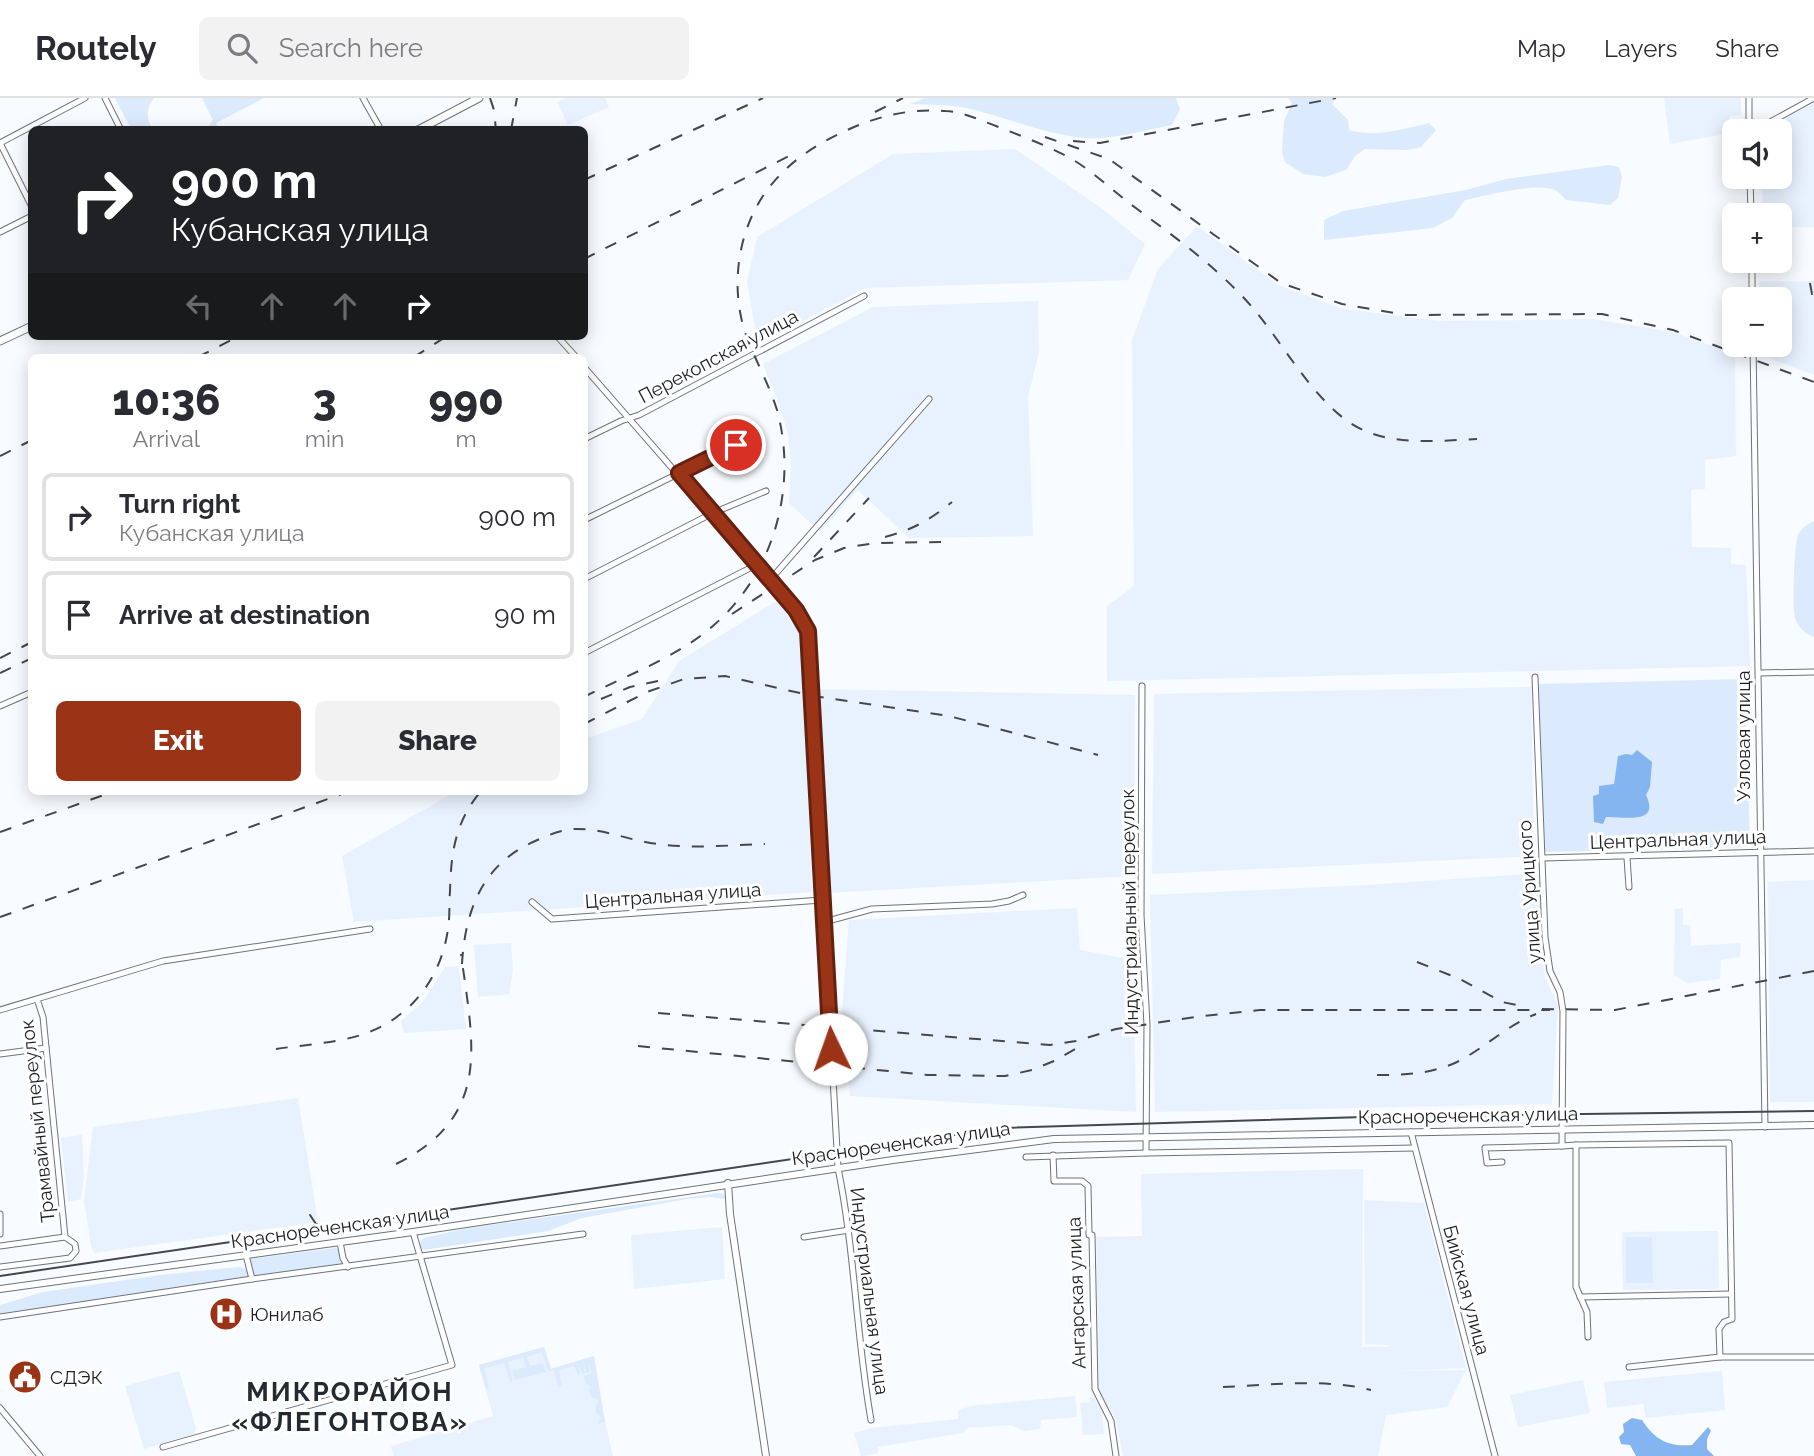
<!DOCTYPE html>
<meta charset="utf-8">
<style>
:root{--surface:#fff;--page:#f2f2f3;--text:#2b2b33;--muted:#7c7c81;--line:#e1e1e2;--accent:#9b3317}
body{margin:0;font-family:Raleway,sans-serif;background:var(--page);color:var(--text);height:100vh;display:flex;flex-direction:column;font-size:26px;white-space:nowrap}
*{box-sizing:border-box;margin:0}
p{font-size:23px;color:var(--muted)}
.icon{flex:none;width:38px;height:38px;fill:none;stroke:currentColor;stroke-width:2;stroke-linecap:round;stroke-linejoin:round}
.map{position:relative;flex:1;overflow:hidden}
.details{position:absolute;left:28px;top:256px;width:560px;height:441px;display:flex;flex-direction:column;background:var(--surface);border-radius:10px;box-shadow:0 4px 18px #0003}
.details>*{flex:none}
.hud{position:absolute;left:28px;top:28px;width:560px;height:214px;border-radius:10px;box-shadow:0 4px 18px #0003;background:#202124;color:#fff;overflow:hidden}
.tools{position:absolute;left:1722px;top:21px;display:grid;gap:14px}
.tools a{display:grid;place-items:center;width:70px;height:70px;border-radius:10px;background:var(--surface);box-shadow:0 4px 18px #0003;font-size:35px}
.pin{position:absolute;display:grid;place-items:center;width:60px;height:60px;color:#fff;margin:-30px;border:4px solid #fff;border-radius:50%;box-shadow:0 2px 7px #0007}
.me{position:absolute;width:77px;margin:-38px;rotate:357deg;stroke-linejoin:round;filter:drop-shadow(0 0 5px #0008)}
.turn{display:flex;align-items:center;gap:24px;height:147px;padding:0 28px;font-size:32px}
.turn .icon{width:91px;height:91px;stroke-width:2.5}
.turn b{display:block;font-size:49px;line-height:60px}
.lanes{display:flex;align-items:center;height:66px;padding:0 28px;background:#0003;justify-content:center;gap:35px;direction:ltr}
.lanes .off{opacity:.35}
.eta{display:flex;justify-content:space-evenly;align-items:center;height:119px;text-align:center}
.eta b{font-size:42px;font-weight:800;line-height:49px}
.cta{display:flex;gap:14px;margin-top:auto;padding:14px 28px}
.cta a{flex:1;height:80px;border-radius:10px;background:var(--accent);color:#fff;font-size:28px;font-weight:800;line-height:80px;text-align:center}
.cta a+a{background:var(--page);color:var(--text)}
ul{padding:0;list-style:none}
li{display:flex;align-items:center;gap:21px;height:88px;margin:0 14px 10px;padding:0 14px;border:4px solid var(--line);border-radius:10px}
li div{flex:1}
li b{display:block;font-size:26px}
li em{font-style:normal}
header{display:flex;align-items:center;gap:42px;box-sizing:border-box;height:98px;padding:0 35px;background:var(--surface);border-bottom:2px solid var(--line)}
header strong{font-size:33px}
nav{display:flex;gap:38px;margin-inline-start:auto;font-size:24px}
.search{width:490px;height:63px;background:var(--page);display:flex;align-items:center;gap:18px;box-sizing:border-box;padding:0 24px;border-radius:10px;color:var(--muted);font-size:26px}
.map>svg:first-child{display:block}
</style>
<header>
<strong>Routely</strong>
<div class="search"><svg class="icon" aria-label="search" viewBox="0 0 24 24"><circle cx="10" cy="10" r="6"/><path d="M15 15l6 6"/></svg>Search here</div>
<nav><a>Map</a><a>Layers</a><a>Share</a></nav>
</header>
<div class="map">
<svg width="1814" height="1358" viewBox="0 0 1814 1358">
<rect width="100%" height="100%" fill="#f8fbff"/>
<!-- built -->
<g fill="#e8f2fe">
<path d="M 567,0 L 605,0 L 609,9 L 568,27 L 557,4 Z"/>
<path d="M 1664,0 L 1741,0 L 1741,17 L 1730,18 L 1730,35 L 1670,46 Z"/>
<path d="M 1814,5 L 1814,129 L 1780,129 L 1780,117 L 1763,117 L 1762,79 L 1780,79 L 1780,33 L 1763,33 Z"/>
<path d="M 1015,51 L 1100,109 L 1145,146 L 1128,182 L 865,190 L 758,247 L 747,184 L 757,139 L 893,56 Z"/>
<path d="M 1197,128 L 1278,187 L 1343,211 L 1441,223 L 1593,221 L 1672,234 L 1735,256 L 1736,358 L 1705,362 L 1705,391 L 1691,392 L 1692,449 L 1731,450 L 1731,466 L 1746,467 L 1750,568 L 1107,583 L 1107,508 L 1134,488 L 1132,242 L 1158,171 Z"/>
<path d="M 1814,183 L 1814,277 L 1761,257 L 1761,247 L 1780,247 L 1780,201 L 1760,201 L 1759,184 Z"/>
<path d="M 1038,203 L 1039,255 L 1028,299 L 1033,438 L 909,440 L 858,392 L 820,434 L 789,405 L 791,365 L 788,336 L 779,306 L 763,266 L 873,209 Z"/>
<path d="M 778,502 L 793,522 L 801,540 L 812,794 L 354,824 L 342,758 L 457,693 L 584,693 L 585,641 L 642,621 L 679,563 Z"/>
<path d="M 1531,589 L 1534,758 L 1152,776 L 1154,596 Z"/>
<path d="M 812,591 L 1135,597 L 1134,778 L 826,795 Z"/>
<path d="M 1540,775 L 1544,877 L 1558,907 L 1552,1006 L 1155,1014 L 1150,797 L 1368,787 Z"/>
<path d="M 1814,782 L 1814,1004 L 1770,1004 L 1768,784 Z"/>
<path d="M 1077,810 L 1080,852 L 1133,862 L 1136,1014 L 850,998 L 841,927 L 849,822 Z"/>
<path d="M 1683,810 L 1683,827 L 1690,827 L 1691,848 L 1741,845 L 1740,859 L 1721,862 L 1720,881 L 1687,885 L 1674,877 L 1675,811 Z"/>
<path d="M 511,845 L 513,873 L 509,896 L 478,899 L 474,847 Z"/>
<path d="M 459,868 L 466,931 L 404,935 L 401,923 L 423,904 L 445,869 Z"/>
<path d="M 298,1000 L 318,1124 L 94,1155 L 91,1148 L 84,1103 L 93,1029 Z"/>
<path d="M 82,1037 L 84,1078 L 81,1101 L 68,1104 L 61,1040 Z"/>
<path d="M 1363,1071 L 1362,1249 L 1389,1249 L 1388,1247 L 1365,1246 L 1364,1102 L 1424,1105 L 1466,1270 L 1397,1273 L 1466,1272 L 1447,1309 L 1386,1317 L 1378,1358 L 1123,1358 L 1116,1321 L 1099,1294 L 1096,1139 L 1142,1138 L 1141,1076 Z"/>
<path d="M 722,1129 L 725,1181 L 634,1191 L 631,1137 Z"/>
<path d="M 1718,1133 L 1719,1191 L 1623,1192 L 1622,1134 Z"/>
<path d="M 544,1249 L 551,1271 L 594,1258 L 600,1302 L 613,1358 L 394,1358 L 391,1348 L 493,1318 L 479,1267 Z"/>
<path d="M 179,1273 L 196,1330 L 194,1336 L 144,1351 L 125,1288 Z"/>
<path d="M 1722,1273 L 1725,1312 L 1646,1320 L 1643,1306 L 1607,1310 L 1604,1284 Z"/>
<path d="M 1583,1282 L 1590,1315 L 1518,1329 L 1510,1297 Z"/>
<path d="M 1075,1298 L 1077,1319 L 1041,1322 L 1040,1331 L 1024,1333 L 1011,1327 L 967,1330 L 963,1335 L 878,1349 L 878,1355 L 864,1358 L 861,1358 L 854,1335 L 872,1330 L 958,1321 L 958,1313 L 970,1308 Z"/>
<path d="M 1094,1299 L 1102,1314 L 1104,1336 L 1083,1337 L 1080,1305 L 1089,1304 L 1089,1300 Z"/>
</g>
<!-- green -->
<g fill="#dbeafc">
<path d="M 115,0 L 154,0 C 145,12 147,19 152,31 L 131,31 Z"/>
<path d="M 202,0 L 264,0 L 216,25 L 219,32 L 206,31 L 213,22 Z"/>
<path d="M 925,0 L 1176,0 L 1180,11 L 1172,27 C 1144,32 1114,42 1085,40 C 1045,36 1013,22 975,12 C 953,6 932,7 910,6 Z"/>
<path d="M 1288,0 L 1336,0 L 1332,6 L 1348,22 L 1349,32 C 1374,40 1404,31 1429,25 L 1436,32 L 1421,49 L 1408,52 L 1365,51 L 1356,57 L 1346,72 L 1325,79 L 1303,76 L 1285,64 L 1282,54 L 1284,23 L 1292,5 Z"/>
<path d="M 1609,67 L 1619,69 L 1622,79 L 1618,100 L 1610,107 L 1566,102 C 1563,99 1561,96 1558,94 C 1541,82 1485,98 1465,102 L 1452,120 L 1433,130 L 1324,142 L 1324,122 L 1343,113 L 1466,92 L 1506,81 Z"/>
<path d="M 1814,423 L 1814,539 C 1805,536 1798,529 1795,520 C 1792,510 1794,447 1798,437 C 1801,431 1807,426 1814,423 Z"/>
<path d="M 1745,581 L 1750,749 L 1544,754 L 1539,586 Z"/>
<path d="M 718,1095 L 724,1096 L 726,1101 L 711,1099 L 687,1101 L 582,1120 L 548,1133 L 424,1152 L 420,1150 L 421,1142 L 424,1140 L 463,1131 Z"/>
<path d="M 1626,1139 L 1652,1139 L 1653,1185 L 1626,1185 Z"/>
<path d="M 335,1150 L 339,1151 L 343,1168 L 257,1180 L 254,1178 L 250,1161 Z"/>
<path d="M 239,1169 L 246,1171 L 249,1178 L 0,1216 L 0,1207 L 43,1194 L 160,1177 Z"/>
<path d="M 544,1249 L 551,1271 L 594,1258 L 605,1324 L 598,1326 L 601,1319 L 596,1315 L 595,1309 L 599,1302 L 592,1299 L 589,1293 L 591,1288 L 586,1285 L 584,1278 L 592,1275 L 588,1264 L 590,1274 L 587,1275 L 583,1265 L 585,1275 L 582,1276 L 579,1266 L 580,1277 L 578,1277 L 574,1268 L 559,1272 L 562,1287 L 558,1288 L 554,1272 L 548,1273 L 542,1254 L 527,1259 L 530,1268 L 543,1265 L 546,1274 L 515,1282 L 512,1273 L 526,1269 L 523,1259 L 508,1264 L 513,1283 L 510,1284 L 504,1265 L 484,1270 L 489,1290 L 486,1291 L 479,1267 Z"/>
</g>
<!-- water -->
<g fill="#84b5f0">
<path d="M 1637,652 L 1652,664 L 1650,689 L 1646,697 C 1661,728 1622,718 1606,719 L 1603,726 L 1594,724 L 1593,698 L 1599,696 L 1599,688 L 1614,686 L 1618,658 L 1626,656 L 1632,657 Z"/>
<path d="M 1632,1320 L 1642,1322 C 1655,1342 1668,1349 1692,1347 L 1708,1329 L 1711,1333 L 1707,1341 L 1707,1351 L 1714,1358 L 1636,1358 L 1630,1347 L 1621,1346 L 1619,1339 L 1624,1334 L 1623,1326 Z"/>
</g>
<g fill="none" stroke-linecap="round" stroke-linejoin="round">
<defs>
<g id="minor">
<path d="M 105,0 L 121,32"/>
<path d="M 363,0 L 381,32"/>
<path d="M 1749,0 L 1749,33"/>
<path d="M 1754,33 L 1814,0"/>
<path d="M 0,45 L 85,0"/>
<path d="M 0,45 L 32,109"/>
<path d="M 1750,79 L 1751,117"/>
<path d="M 0,134 L 32,118"/>
<path d="M 1752,163 L 1752,201"/>
<path d="M 557,238 L 576,259"/>
<path d="M 1753,247 L 1765,1029"/>
<path d="M 584,269 L 796,512 L 808,533 L 838,1070 C 855,1153 856,1238 871,1322"/>
<path d="M 584,341 L 621,323 L 639,317 L 864,198"/>
<path d="M 584,422 L 755,338"/>
<path d="M 584,481 L 713,415 L 766,393"/>
<path d="M 770,482 L 929,301"/>
<path d="M 584,555 L 756,467"/>
<path d="M 1759,575 L 1814,574"/>
<path d="M 1535,579 L 1545,839 L 1550,873 L 1560,894 L 1563,913 L 1562,1048 L 1576,1047 L 1576,1189 L 1587,1214 L 1588,1239"/>
<path d="M 1142,588 L 1141,817 L 1147,927 L 1146,1055"/>
<path d="M 0,608 L 32,594"/>
<path d="M 1542,760 L 1814,753"/>
<path d="M 1627,760 L 1629,789"/>
<path d="M 532,804 L 552,821 L 822,802"/>
<path d="M 824,824 L 872,811 L 992,806 L 1009,803 L 1023,797"/>
<path d="M 37,901 L 43,919 L 65,1139"/>
<path d="M 0,912 L 163,863 L 370,831"/>
<path d="M 0,956 L 46,950"/>
<path d="M 1411,1034 L 1495,1358"/>
<path d="M 1576,1047 L 1729,1045 L 1732,1221 L 1724,1224 L 1719,1231 L 1720,1259"/>
<path d="M 1053,1057 L 1054,1083 L 1082,1083 L 1088,1088 L 1089,1137 L 1092,1137 L 1095,1291 L 1111,1323 L 1116,1358"/>
<path d="M 1026,1059 L 1146,1055 L 1414,1050"/>
<path d="M 1502,1064 L 1487,1065 L 1485,1050 L 1562,1048"/>
<path d="M 0,1116 L 0,1136"/>
<path d="M 804,1139 L 849,1132"/>
<path d="M 340,1144 L 343,1160 L 348,1169"/>
<path d="M 0,1148 L 65,1139 L 75,1146 L 76,1153 L 70,1160 L 0,1169"/>
<path d="M 246,1157 L 252,1181"/>
<path d="M 1580,1199 L 1731,1196"/>
<path d="M 0,1219 L 252,1181 L 583,1136"/>
<path d="M 1629,1269 L 1720,1259 L 1814,1259"/>
<path d="M 0,1310 L 40,1358"/>
<path d="M 163,1349 L 452,1267 L 413,1134"/>
</g>
<g id="major">
<path d="M 728,1085 L 730,1116 L 766,1358"/>
<path d="M 0,1191 L 413,1134 L 893,1062 L 1054,1041 L 1814,1027"/>
</g>
<g id="highway">
<path d="M 418,32 L 479,0"/>
<path d="M 0,243 L 32,228"/>
</g>
</defs>
<!-- minor casing -->
<use href="#minor" stroke="#6c737b" stroke-width="7"/>
<!-- major casing -->
<use href="#major" stroke="#6c737b" stroke-width="8"/>
<!-- highway casing -->
<use href="#highway" stroke="#6c737b" stroke-width="9"/>
<!-- minor -->
<use href="#minor" stroke="#fff" stroke-width="5"/>
<!-- major -->
<use href="#major" stroke="#fff" stroke-width="6"/>
<!-- highway -->
<use href="#highway" stroke="#fff" stroke-width="7"/>
<!-- tram -->
<g stroke="#45474b" stroke-width="2">
<path d="M 310,1117 L 316,1126 L 326,1130"/>
<path d="M 0,1178 L 1002,1030 L 1364,1019 L 1814,1013"/>
</g>
<!-- rail -->
<g stroke="#45474b" stroke-width="2" stroke-dasharray="12 12" stroke-linecap="butt">
<path d="M 490,0 L 494,12 L 496,32"/>
<path d="M 875,14 L 903,0"/>
<path d="M 511,32 L 517,0"/>
<path d="M 1045,39 L 1109,61 L 1281,185 L 1342,206 L 1406,217 L 1602,216 L 1673,232 L 1814,284"/>
<path d="M 1073,43 L 1100,45 L 1336,0"/>
<path d="M 584,82 L 763,0"/>
<path d="M 584,161 L 797,54"/>
<path d="M 1810,185 L 1814,207"/>
<path d="M 198,259 L 239,238"/>
<path d="M 414,259 L 447,238"/>
<path d="M 0,358 L 32,342"/>
<path d="M 885,439 C 912,432 930,422 952,404"/>
<path d="M 814,459 L 869,400"/>
<path d="M 732,516 L 815,462 L 844,450 L 875,445 L 941,444"/>
<path d="M 0,560 L 32,544"/>
<path d="M 0,575 L 32,560"/>
<path d="M 584,599 C 627,577 678,559 714,527 C 774,475 798,388 777,312 C 769,286 755,262 746,237 C 730,191 737,135 765,95 C 784,68 810,50 839,36 C 873,19 908,10 946,13 C 964,14 979,22 996,28 C 1021,38 1046,47 1070,60 C 1091,72 1110,90 1129,105 C 1168,134 1209,163 1243,199 C 1278,236 1302,286 1342,319 C 1380,350 1431,343 1477,341"/>
<path d="M 601,601 L 630,589 L 658,583"/>
<path d="M 584,626 L 647,594 L 684,581 L 725,578 L 813,598 L 949,618 L 1098,657"/>
<path d="M 0,734 L 115,693"/>
<path d="M 0,819 L 350,693"/>
<path d="M 1417,864 L 1460,881 L 1502,904 L 1517,907"/>
<path d="M 462,866 C 465,813 482,767 533,744 C 546,738 560,732 574,731 C 603,730 630,743 658,746 C 693,751 730,747 765,746"/>
<path d="M 1542,911 L 1615,912 L 1814,873"/>
<path d="M 658,915 L 1050,947 L 1076,943 L 1116,931 L 1195,919 L 1260,912 L 1550,912"/>
<path d="M 638,948 L 928,977 L 1005,978 L 1032,972 L 1054,963 L 1084,946"/>
<path d="M 276,951 C 302,947 336,945 361,937 C 410,921 441,881 448,831 C 450,819 449,806 450,793 C 451,755 455,724 481,693"/>
<path d="M 1377,977 C 1405,977 1431,976 1457,964 C 1485,950 1507,927 1536,916"/>
<path d="M 396,1066 C 493,1018 473,946 461,856"/>
<path d="M 1223,1289 C 1272,1287 1324,1280 1371,1292"/>
</g>
</g>
<g fill="none" stroke-linecap="round" stroke-linejoin="round">
<defs>
<path id="route" d="M 736,347 L 679,375 L 796,512 L 808,533 L 831,951"/>
</defs>
<!-- route casing -->
<use href="#route" stroke="#65210f" stroke-width="18"/>
<!-- route -->
<use href="#route" stroke="#9b3317" stroke-width="12"/>
</g>
<!-- icons -->
<defs>
<symbol id="hospital-disc" viewBox="-11 -11 22 22"><circle r="9.5" fill="#9b3317" stroke="#fff"/><path d="M-5-5h3v3.5h4V-5h3V5h-3V1.5h-4V5h-3Z" fill="#fff"/></symbol>
<symbol id="civic-disc" viewBox="-11 -11 22 22"><circle r="9.5" fill="#9b3317" stroke="#fff"/><path d="M-.6-6.5H3V-4.5H.6V-3L4-1V1h2V6H-6V1h2V-1L-.6-3ZM-1.2 2.5V6h2.4V2.5Z" fill="#fff"/></symbol>
</defs>
<g fill-rule="evenodd">
<use href="#hospital-disc" x="207" y="1197" width="38" height="38"/>
<use href="#civic-disc" x="6" y="1260" width="38" height="38"/>
</g>
<g text-anchor="middle" stroke-width="6" stroke-linejoin="round" paint-order="stroke">
<!-- street labels -->
<g font-size="19" fill="#1d1f23" stroke="#fff">
<text transform="translate(718 258) rotate(-28)" y="7">Перекопская улица</text>
<text transform="translate(1743 638) rotate(-90)" y="7">Узловая улица</text>
<text transform="translate(1678 741) rotate(-2)" y="7">Центральная улица</text>
<text transform="translate(1529 794) rotate(-94)" y="7">улица Урицкого</text>
<text transform="translate(673 797) rotate(-4)" y="7">Центральная улица</text>
<text transform="translate(1129 814) rotate(-91)" y="7">Индустриальный переулок</text>
<text transform="translate(1468 1017) rotate(-1)" y="7">Краснореченская улица</text>
<text transform="translate(37 1023) rotate(-96)" y="7">Трамвайный переулок</text>
<text transform="translate(901 1045) rotate(-8)" y="7">Краснореченская улица</text>
<text transform="translate(340 1128) rotate(-8)" y="7">Краснореченская улица</text>
<text transform="translate(1467 1192) rotate(75)" y="7">Бийская улица</text>
<text transform="translate(870 1193) rotate(83)" y="7">Индустриальная улица</text>
<text transform="translate(1076 1195) rotate(-92)" y="7">Ангарская улица</text>
</g>
<!-- poi labels -->
<g font-size="19" fill="#1d1f23" stroke="#fff" text-anchor="start">
<text x="250" y="1223">Юнилаб</text>
<text x="50" y="1286">СДЭК</text>
</g>
<!-- district labels -->
<g font-size="26" font-weight="bold" letter-spacing="2" fill="#242a31" stroke="#fff">
<text x="350" y="1303">МИКРОРАЙОН<tspan x="350" dy="30">«ФЛЕГОНТОВА»</tspan></text>
</g>
</g>
</svg>
<div class="tools">
<a><svg class="icon" aria-label="sound" viewBox="0 0 24 24"><path d="M4 9h4l5-4v14l-5-4H4zM17 9q2 3 0 6"/></svg></a>
<a>+</a>
<a>−</a>
</div>
<div class="pin" style="left:736px;top:347px;background:#d93025"><svg class="icon" aria-label="arrive" viewBox="0 0 24 24"><path d="M6 21V4h12l-3 4 3 4H6"/></svg></div>
<svg class="me" style="left:831px;top:951px" viewBox="-20 -20 40 40"><circle r="19" fill="#fff"/><path d="M0-13L10 11 0 6-10 11z" fill="#9b3317"/></svg>
<div class="hud">
<div class="turn"><svg class="icon" aria-label="right" viewBox="0 0 24 24"><path d="M7 20v-9h11M14 6l5 5-5 5"/></svg><div><b>900 m</b>Кубанская улица</div></div>
<div class="lanes"><svg class="icon off" aria-label="left" viewBox="0 0 24 24"><path d="M17 20v-9H6M10 6l-5 5 5 5"/></svg><svg class="icon off" aria-label="ahead" viewBox="0 0 24 24"><path d="M12 20V5M6 11l6-6 6 6"/></svg><svg class="icon off" aria-label="ahead" viewBox="0 0 24 24"><path d="M12 20V5M6 11l6-6 6 6"/></svg><svg class="icon" aria-label="right" viewBox="0 0 24 24"><path d="M7 20v-9h11M14 6l5 5-5 5"/></svg></div>
</div>
<section class="details">
<div class="eta">
<div><b>10:36</b><p>Arrival</p></div>
<div><b>3</b><p>min</p></div>
<div><b>990</b><p>m</p></div>
</div>
<ul>
<li><svg class="icon" aria-label="right" viewBox="0 0 24 24"><path d="M7 20v-9h11M14 6l5 5-5 5"/></svg><div><b>Turn right</b><p>Кубанская улица</p></div><em>900 m</em></li>
<li><svg class="icon" aria-label="arrive" viewBox="0 0 24 24"><path d="M6 21V4h12l-3 4 3 4H6"/></svg><div><b>Arrive at destination</b></div><em>90 m</em></li>
</ul>
<div class="cta"><a>Exit</a><a>Share</a></div>
</section>
</div>
